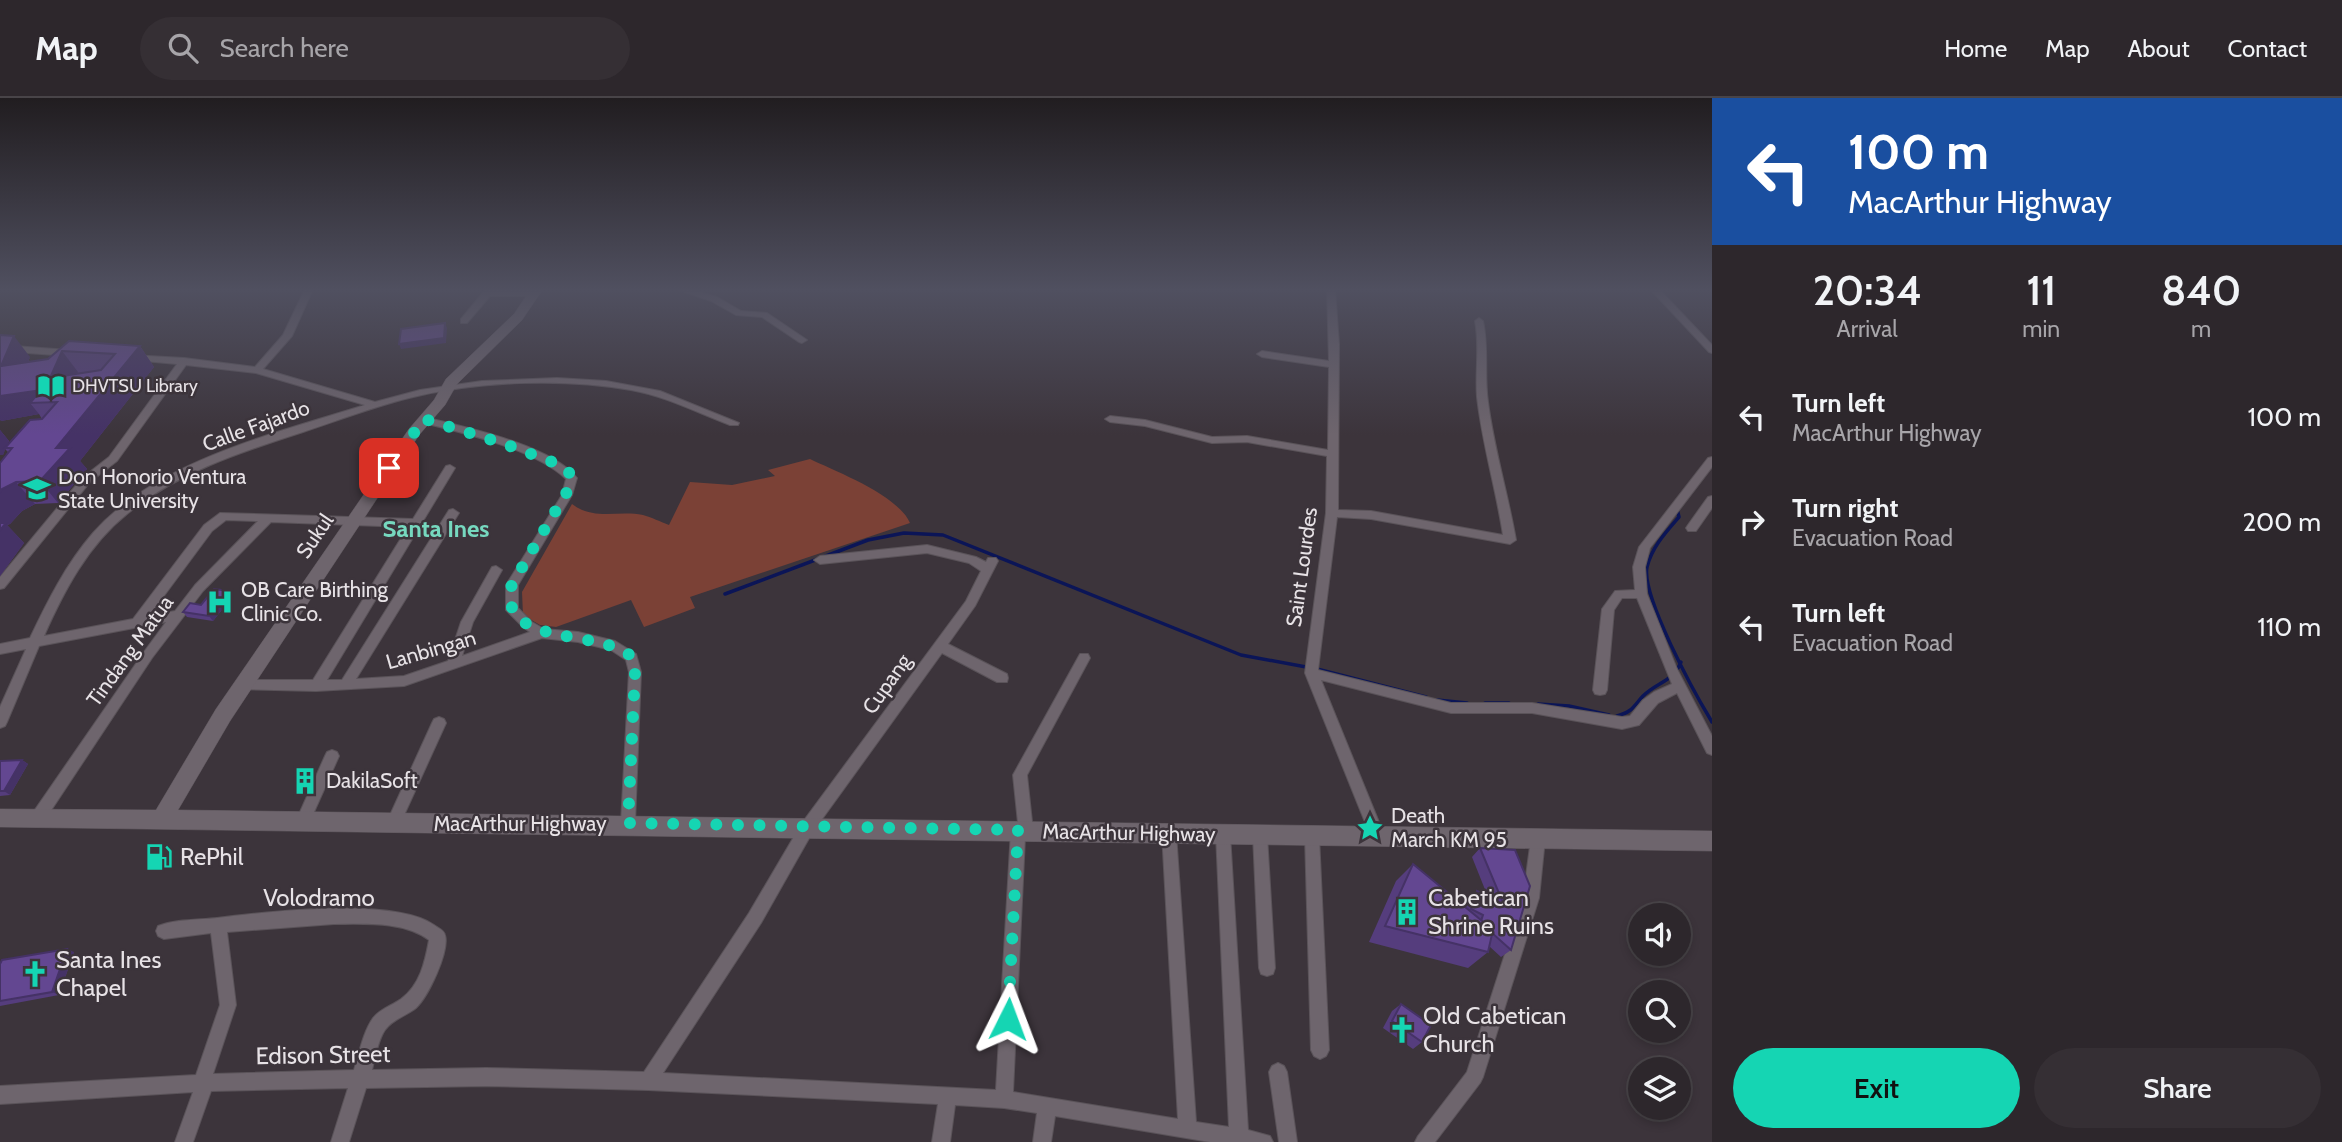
<!DOCTYPE html>
<style>
:root{--surface:#2d272c;--page:#352f34;--text:#f1f3f6;--muted:#a7a5a9;--line:#484448;--accent:#15d5b3}
body{margin:0;font-family:Cabin,sans-serif;background:var(--page);color:var(--text);height:100vh;display:flex;flex-direction:column;font-size:26px;white-space:nowrap}
*{box-sizing:border-box;margin:0}
p{font-size:23px;color:var(--muted)}
.icon{flex:none;width:38px;height:38px;fill:none;stroke:currentColor;stroke-width:2;stroke-linecap:round;stroke-linejoin:round}
.map{position:relative;flex:1;overflow:hidden}
.drawer{display:flex;flex-direction:column;background:var(--surface);width:630px}
.drawer>*{flex:none}
.hud{background:#1a4fa0;color:#fff;overflow:hidden}
.fabs{position:absolute;left:1628px;top:805px;display:grid;gap:14px}
.fabs a{display:grid;place-items:center;width:63px;height:63px;border-radius:50%;background:var(--surface);box-shadow:0 4px 10px #0003,0 0 0 2px var(--line);font-size:35px}
.pin{position:absolute;display:grid;place-items:center;width:60px;height:60px;color:#fff;margin:-30px;border-radius:14px;box-shadow:0 4px 10px #0006}
.me{position:absolute;width:77px;margin:-38px;rotate:3deg;stroke-linejoin:round;filter:drop-shadow(0 0 5px #0008)}
.turn{display:flex;align-items:center;gap:24px;height:147px;padding:0 21px;font-size:32px}
.turn .icon{width:91px;height:91px;stroke-width:2.5}
.turn b{display:block;font-size:49px;line-height:60px}
.eta{display:flex;justify-content:space-evenly;align-items:center;height:119px;text-align:center}
.eta b{font-size:42px;font-weight:600;line-height:49px}
.button{display:flex;gap:14px;margin-top:auto;padding:14px 21px}
.button a{flex:1;height:80px;border-radius:42px;background:var(--accent);color:#111;font-size:28px;font-weight:600;line-height:80px;text-align:center}
.button a+a{background:var(--page);color:var(--text)}
ul{padding:0;list-style:none}
li{display:flex;align-items:center;gap:21px;height:105px;padding:0 21px}
li div{flex:1}
li b{display:block;font-size:26px}
li em{font-style:normal}
header{display:flex;align-items:center;gap:42px;box-sizing:border-box;height:98px;padding:0 35px;background:var(--surface);border-bottom:2px solid var(--line)}
header strong{font-size:33px}
nav{display:flex;gap:38px;margin-inline-start:auto;font-size:24px}
.search{width:490px;height:63px;background:var(--page);display:flex;align-items:center;gap:18px;box-sizing:border-box;padding:0 24px;border-radius:38px;color:var(--muted);font-size:26px}
main{display:flex;flex:1;min-height:0}
.map>svg:first-child{display:block}
</style>
<header>
<strong>Map</strong>
<div class="search"><svg class="icon" aria-label="search" viewBox="0 0 24 24"><circle cx="10" cy="10" r="6"/><path d="M15 15l6 6"/></svg>Search here</div>
<nav><a>Home</a><a>Map</a><a>About</a><a>Contact</a></nav>
</header>
<main>
<div class="map">
<svg width="1712" height="1044" viewBox="0 0 1712 1044">
<rect width="100%" height="100%" fill="#3c343b"/>
<!-- green -->
<path fill="#7b4136" d="M 810,361 C 837,374 898,397 910,425 L 690,499 L 695,510 L 644,529 L 631,502 L 556,529 L 540,527 L 523,517 L 522,494 L 572,406 C 594,423 618,412 643,417 C 651,419 661,424 669,427 L 690,384 L 732,387 L 775,378 L 768,372 Z"/>
<g fill="none" stroke-linecap="round" stroke-linejoin="round">
<!-- stream-far1 -->
<path stroke="#0b1557" stroke-width="2.5" d="M 1660,191 L 1670,203"/>
<!-- stream -->
<g stroke="#0b1557" stroke-width="3.5">
<path d="M 1677,411 L 1679,419 C 1666,434 1652,449 1647,469 C 1641,498 1695,596 1712,624"/>
<path d="M 725,496 L 868,442 L 904,435 L 943,437 L 1241,557 L 1317,571 L 1426,599"/>
<path d="M 1437,602 L 1467,605"/>
<path d="M 1485,605 L 1509,605"/>
<path d="M 1538,606 L 1569,608 L 1609,617"/>
<path d="M 1617,618 C 1632,614 1633,609 1643,598 C 1657,584 1673,584 1681,564"/>
</g>
<defs>
<g id="street">
<path d="M 305,191 L 313,191 L 292,238 L 263,271 L 375,304 L 420,292 L 482,283 L 557,280 L 606,283 L 660,293 L 739,325 L 738,327 L 730,327 C 698,315 665,298 631,292 C 562,280 477,283 409,300 C 373,309 339,322 303,334 C 241,354 178,374 127,416 C 88,447 64,493 44,538 L 133,521 L 204,427 L 220,415 L 413,421 L 446,368 L 450,367 L 455,370 L 327,582 L 342,582 L 449,412 L 453,411 L 459,415 L 356,581 L 404,578 L 448,563 L 461,524 L 492,469 L 496,468 L 502,472 L 473,524 L 462,558 L 530,534 L 524,530 L 506,512 L 506,487 L 562,397 L 566,381 C 535,351 463,335 420,324 L 419,322 L 424,319 C 465,329 551,347 577,380 L 572,397 L 518,487 L 518,510 L 532,524 L 544,531 L 578,534 L 615,543 L 636,556 L 641,574 L 635,725 L 633,730 L 628,732 L 623,730 L 621,725 L 629,574 L 626,562 L 611,552 L 578,544 L 542,540 L 404,588 L 316,593 L 238,591 L 237,587 L 238,583 L 243,582 L 313,582 L 408,429 L 271,424 L 203,493 L 152,560 L 42,726 L 37,727 L 32,726 L 30,721 L 32,716 L 144,554 L 166,524 L 39,548 L 7,624 L 5,628 L 0,630 L 0,609 L 26,551 L 0,556 L 0,546 L 30,540 C 47,504 66,466 93,435 C 156,363 276,335 365,307 L 256,275 L 186,267 L 117,363 L 90,384 L 4,490 L 0,491 L 0,479 L 82,380 L 109,359 L 177,266 L 133,262 L 128,259 L 130,257 L 184,260 L 255,269 L 283,237 ZM 226,422 L 258,423 L 195,487 L 175,513 L 149,518 L 212,433 Z"/>
<path d="M 486,191 L 535,192 L 539,195 L 535,198 L 490,198 L 467,225 L 461,225 L 461,221 Z"/>
<path d="M 676,191 L 689,191 L 717,199 L 741,213 L 767,215 L 807,242 L 802,245 L 799,244 L 762,219 L 736,217 L 711,203 Z"/>
<path d="M 1327,191 L 1335,191 L 1339,246 L 1338,412 L 1371,413 L 1503,437 C 1496,391 1482,345 1477,299 C 1475,273 1480,248 1475,223 L 1479,220 L 1483,223 C 1489,250 1484,277 1488,304 C 1494,351 1508,396 1516,442 L 1510,446 L 1371,421 L 1337,419 L 1318,572 L 1451,605 L 1532,605 L 1622,619 L 1630,618 L 1643,602 L 1654,594 L 1672,586 L 1637,500 L 1622,500 L 1614,512 L 1607,592 L 1605,596 L 1600,597 L 1595,596 L 1593,592 L 1602,511 L 1615,493 L 1635,492 L 1633,469 L 1639,449 L 1708,360 L 1712,359 L 1712,369 L 1650,450 L 1645,469 L 1647,496 L 1677,571 L 1712,638 L 1712,657 L 1707,655 L 1677,595 L 1658,605 L 1639,627 L 1622,631 L 1532,615 L 1451,615 L 1321,582 L 1385,739 L 1383,744 L 1378,746 L 1373,744 L 1305,575 L 1326,415 L 1327,358 L 1247,344 L 1212,345 L 1145,328 L 1110,324 L 1105,321 L 1110,318 L 1145,322 L 1212,339 L 1247,338 L 1328,352 L 1329,269 L 1262,259 L 1257,256 L 1262,253 L 1329,263 Z"/>
<path d="M 1650,191 L 1659,191 L 1712,247 L 1712,255 L 1709,254 Z"/>
<path d="M 0,247 L 69,252 L 74,255 L 69,258 L 0,253 Z"/>
<path d="M 1712,398 L 1712,410 L 1696,433 L 1688,433 L 1686,430 L 1688,427 L 1708,399 Z"/>
<path d="M 927,447 L 976,459 L 986,464 L 988,460 L 996,460 L 998,463 L 975,508 L 948,546 L 1007,576 L 1008,580 L 1007,584 L 997,584 L 942,555 L 812,735 L 761,825 L 663,975 L 996,992 L 1011,732 L 1013,727 L 1018,725 L 1013,677 L 1080,556 L 1088,556 L 1090,560 L 1027,677 L 1033,733 L 1031,738 L 1025,739 L 1013,994 L 1178,1021 L 1162,735 L 1164,730 L 1169,728 L 1174,730 L 1176,735 L 1196,1024 L 1229,1029 L 1216,736 L 1218,731 L 1223,729 L 1228,731 L 1230,736 L 1248,1032 L 1270,1038 L 1273,1044 L 1210,1044 L 1055,1018 L 1051,1044 L 1033,1044 L 1037,1015 L 1004,1010 L 955,1007 L 950,1044 L 932,1044 L 938,1006 L 648,992 L 486,988 L 366,990 L 349,1044 L 331,1044 L 348,990 L 211,993 L 193,1044 L 175,1044 L 193,994 L 0,1006 L 0,988 L 196,977 L 220,907 L 211,835 L 164,841 L 158,838 L 156,833 L 158,828 C 176,821 198,822 217,820 C 265,814 394,799 434,827 C 438,830 444,832 445,837 C 450,853 428,899 416,910 C 406,918 393,921 385,932 C 378,942 375,960 372,972 L 486,970 L 644,974 L 749,815 L 802,725 L 966,503 L 981,473 L 969,465 L 927,455 L 820,466 L 814,462 L 820,458 ZM 334,826 C 365,826 403,823 429,842 C 425,864 420,887 401,901 C 391,908 380,911 373,920 C 363,934 359,956 354,972 L 213,976 L 236,907 L 227,834 Z"/>
<path d="M 439,619 L 444,621 L 446,625 L 400,726 L 398,731 L 393,733 L 388,731 L 386,726 L 432,625 L 434,621 Z"/>
<path d="M 332,652 L 337,654 L 339,658 L 310,723 L 308,728 L 303,729 L 298,728 L 296,723 L 325,658 L 327,654 Z"/>
<path d="M 1260,730 L 1265,732 L 1267,737 L 1275,870 L 1273,876 L 1267,878 L 1261,876 L 1259,870 L 1253,737 L 1255,732 Z"/>
<path d="M 1312,731 L 1317,733 L 1319,738 L 1329,952 L 1326,958 L 1320,961 L 1314,958 L 1311,952 L 1305,738 L 1307,733 Z"/>
<path d="M 1538,734 L 1543,736 L 1545,741 L 1539,800 L 1483,979 L 1480,985 L 1435,1044 L 1415,1044 L 1418,1038 L 1467,974 L 1523,800 L 1531,741 L 1533,736 Z"/>
<path d="M 1278,965 L 1284,968 L 1287,974 L 1297,1044 L 1279,1044 L 1269,974 L 1272,968 Z"/>
</g>
<path id="secondary" d="M 531,191 L 543,191 L 522,222 L 457,286 L 445,307 L 419,337 L 230,623 L 178,712 L 1712,733 L 1712,753 L 0,729 L 0,711 L 156,712 L 216,611 L 409,331 L 434,302 L 446,281 L 514,216 Z"/>
</defs>
<!-- street casing -->
<use href="#street" stroke="#5a5359" stroke-width="2"/>
<!-- secondary casing -->
<use href="#secondary" stroke="#5a5359" stroke-width="1"/>
<!-- street -->
<use href="#street" fill="#6e656d" fill-rule="evenodd"/>
<!-- secondary -->
<use href="#secondary" fill="#6e656d" fill-rule="evenodd"/>
</g>
<!-- wall -->
<g fill="#553d7d">
<path d="M 38,191 L 58,191 L 55,194 L 40,193 Z"/>
<path d="M 69,243 L 140,248 L 154,269 L 80,363 L 87,371 L 58,405 L 35,406 L 22,413 L 10,426 L 7,427 L 24,445 L 0,478 L 0,365 L 8,354 L 5,351 L 3,357 L 0,357 L 0,332 L 9,343 L 6,349 L 42,321 L 39,316 L 1,323 L 0,321 L 0,298 L 30,259 L 28,264 L 48,261 Z"/>
<path d="M 233,498 L 213,523 L 187,519 L 183,514 L 201,507 Z"/>
<path d="M 22,662 L 28,666 L 10,697 L 0,698 L 0,663 Z"/>
<path d="M 1480,750 L 1515,752 L 1511,852 L 1501,859 L 1489,848 L 1488,854 L 1468,870 L 1369,844 L 1396,783 L 1413,766 L 1465,810 L 1468,801 L 1477,793 L 1488,799 L 1472,759 Z"/>
<path d="M 74,854 L 59,897 L 0,908 L 0,866 Z"/>
<path d="M 1401,906 L 1422,944 L 1413,951 L 1383,930 L 1392,913 Z"/>
</g>
<!-- shaded-wall -->
<g fill="#453266">
<path d="M 445,225 L 447,230 L 446,245 L 401,251 L 399,246 Z"/>
<path d="M 14,238 L 30,259 L 17,289 L 1,268 Z"/>
<path d="M 140,248 L 154,269 L 80,363 L 87,371 L 58,405 L 40,383 L 56,350 Z"/>
<path d="M 62,253 L 78,274 L 66,301 L 50,280 Z"/>
<path d="M 41,292 L 30,305 L 39,316 L 1,323 L 0,321 L 0,298 Z"/>
<path d="M 0,332 L 9,343 L 3,357 L 0,357 Z"/>
<path d="M 16,384 L 35,406 L 22,413 L 10,426 L 7,427 L 24,445 L 0,478 L 0,394 L 2,391 Z"/>
<path d="M 230,493 L 233,498 L 213,523 L 209,518 Z"/>
<path d="M 22,662 L 28,666 L 10,697 L 4,693 Z"/>
<path d="M 67,851 L 74,854 L 59,897 L 52,894 Z"/>
</g>
<!-- building -->
<g fill="#634791" stroke="#453266" stroke-width="2" fill-rule="evenodd">
<path d="M 445,225 L 444,240 L 399,246 L 401,231 Z"/>
<path d="M 0,237 L 14,238 L 1,268 L 48,261 L 69,243 L 140,248 L 56,350 L 70,350 L 40,383 L 16,384 L 2,391 L 0,394 L 0,365 L 12,350 L 5,350 L 30,322 L 42,321 L 57,304 L 30,305 L 41,292 L 0,298 ZM 62,253 L 115,256 L 101,272 L 50,280 Z"/>
<path d="M 0,425 L 6,425 L 0,432 Z"/>
<path d="M 214,491 L 230,493 L 209,518 L 183,514 L 190,505 L 201,507 Z"/>
<path d="M 22,662 L 4,693 L 0,693 L 0,663 Z"/>
<path d="M 1480,750 L 1515,752 L 1530,788 L 1511,852 L 1492,835 L 1493,832 L 1481,823 L 1483,817 L 1471,811 L 1477,793 L 1504,807 Z"/>
<path d="M 1413,766 L 1493,832 L 1488,854 L 1385,828 Z"/>
<path d="M 67,851 L 52,894 L 0,903 L 0,866 L 2,862 Z"/>
<path d="M 1401,906 L 1431,927 L 1422,944 L 1392,923 Z"/>
</g>
<!-- sky -->
<linearGradient id="sky" x2="0" y2="1"><stop stop-color="#211d20"/><stop offset="0.57" stop-color="#505060"/><stop offset="1" stop-color="#505060" stop-opacity="0"/></linearGradient>
<rect width="1712" height="337" fill="url(#sky)"/>
<g fill="none" stroke-linecap="round" stroke-linejoin="round">
<!-- route -->
<path stroke="#15d5b3" stroke-width="12" stroke-dasharray="0 21.6" d="M 389,370 L 424,321 L 502,345 L 558,366 L 569,374 L 571,387 L 512,486 C 495,550 601,530 632,559 L 635,574 L 628,725 L 1018,732 L 1008,921"/>
</g>
<!-- icons -->
<defs>
<symbol id="library-bare" viewBox="-9 -9 18 18"><path d="M-6-4Q-3-5.5-.7-3.5V5Q-3 3-6 4ZM6-4Q3-5.5 .7-3.5V5Q3 3 6 4Z" fill="#15d5b3" stroke="#3c343b" stroke-width="2.5" paint-order="stroke"/></symbol>
<symbol id="university-bare" viewBox="-9 -9 18 18"><path d="M0-5L7-2L0 1L-7-2ZM-4 1L0 2.5L4 1V4Q0 6-4 4Z" fill="#15d5b3" stroke="#3c343b" stroke-width="2.5" paint-order="stroke"/></symbol>
<symbol id="hospital-bare" viewBox="-9 -9 18 18"><path d="M-5-5h3v3.5h4V-5h3V5h-3V1.5h-4V5h-3Z" fill="#15d5b3" stroke="#3c343b" stroke-width="2.5" paint-order="stroke"/></symbol>
<symbol id="building-bare" viewBox="-9 -9 18 18"><path d="M-4-6H4V6H1V3H-1V6H-4ZM-2.5-4.3h1.7v1.8h-1.7ZM.8-4.3h1.7v1.8H.8ZM-2.5-1h1.7V.8h-1.7ZM.8-1h1.7V.8H.8Z" fill="#15d5b3" stroke="#3c343b" stroke-width="2.5" paint-order="stroke"/></symbol>
<symbol id="sight-bare" viewBox="-9 -9 18 18"><path d="M0-6L1.8-2.2L6-1.7L2.9 1.2L3.7 5.4L0 3.3L-3.7 5.4L-2.9 1.2L-6-1.7L-1.8-2.2Z" fill="#15d5b3" stroke="#3c343b" stroke-width="2.5" paint-order="stroke"/></symbol>
<symbol id="fuel-bare" viewBox="-9 -9 18 18"><path d="M-5.5-6h7V0h2V4h1.3V-2.5L3-4.5l.8-.8L6-3V5H2.5V1h-1V6h-7ZM-4.2-4.7v3.2H.2V-4.7Z" fill="#15d5b3" stroke="#3c343b" stroke-width="2.5" paint-order="stroke"/></symbol>
<symbol id="church-bare" viewBox="-9 -9 18 18"><path d="M-1.2-6h2.4v3.5h3.3v2.4h-3.3V6h-2.4V-.1h-3.3v-2.4h3.3Z" fill="#15d5b3" stroke="#3c343b" stroke-width="2.5" paint-order="stroke"/></symbol>
</defs>
<g fill-rule="evenodd">
<use href="#library-bare" x="32" y="269" width="38" height="38"/>
<use href="#university-bare" x="18" y="372" width="38" height="38"/>
<use href="#hospital-bare" x="201" y="485" width="38" height="38"/>
<use href="#building-bare" x="286" y="664" width="38" height="38"/>
<use href="#sight-bare" x="1351" y="711" width="38" height="38"/>
<use href="#fuel-bare" x="140" y="740" width="38" height="38"/>
<use href="#building-bare" x="1388" y="795" width="38" height="38"/>
<use href="#church-bare" x="16" y="857" width="38" height="38"/>
<use href="#church-bare" x="1383" y="913" width="38" height="38"/>
</g>
<g text-anchor="middle" stroke-width="5" stroke-linejoin="round" paint-order="stroke">
<!-- far-poi labels -->
<g font-size="18" fill="#e7e2e6" stroke="#3c343b" text-anchor="start">
<text x="72" y="294">DHVTSU Library</text>
</g>
<!-- street labels -->
<g font-size="21" fill="#e7e2e6" stroke="#3c343b">
<text transform="translate(256 328) rotate(-20)" y="7">Calle Fajardo</text>
<text transform="translate(315 438) rotate(-56)" y="7">Sukul</text>
<text transform="translate(1302 469) rotate(-82)" y="7">Saint Lourdes</text>
<text transform="translate(431 552) rotate(-16)" y="7">Lanbingan</text>
<text transform="translate(130 553) rotate(-54)" y="7">Tindang Matua</text>
<text transform="translate(887 586) rotate(-55)" y="7">Cupang</text>
<text x="520" y="733">MacArthur Highway</text>
<text transform="translate(1129 735) rotate(1)" y="7">MacArthur Highway</text>
</g>
<!-- poi labels -->
<g font-size="21" fill="#e7e2e6" stroke="#3c343b" text-anchor="start">
<text x="58" y="386">Don Honorio Ventura<tspan x="58" dy="24">State University</tspan></text>
<text x="241" y="499">OB Care Birthing<tspan x="241" dy="24">Clinic Co.</tspan></text>
<text x="326" y="690">DakilaSoft</text>
<text x="1391" y="725">Death<tspan x="1391" dy="24">March KM 95</tspan></text>
</g>
<!-- quarter labels -->
<g font-size="24" font-weight="bold" fill="#76d8bf" stroke="#3c343b">
<text x="436" y="439">Santa Ines</text>
</g>
<!-- near-poi labels -->
<g font-size="24" fill="#e7e2e6" stroke="#3c343b" text-anchor="start">
<text x="180" y="767">RePhil</text>
<text x="1428" y="808">Cabetican<tspan x="1428" dy="28">Shrine Ruins</tspan></text>
<text x="56" y="870">Santa Ines<tspan x="56" dy="28">Chapel</tspan></text>
<text x="1423" y="926">Old Cabetican<tspan x="1423" dy="28">Church</tspan></text>
</g>
<!-- near-street labels -->
<g font-size="24" fill="#e7e2e6" stroke="#3c343b">
<text x="319" y="808">Volodramo</text>
<text transform="translate(323 957) rotate(-1)" y="8">Edison Street</text>
</g>
</g>
</svg>
<div class="fabs">
<a><svg class="icon" aria-label="sound" viewBox="0 0 24 24"><path d="M4 9h4l5-4v14l-5-4H4zM17 9q2 3 0 6"/></svg></a>
<a><svg class="icon" aria-label="search" viewBox="0 0 24 24"><circle cx="10" cy="10" r="6"/><path d="M15 15l6 6"/></svg></a>
<a><svg class="icon" aria-label="layers" viewBox="0 0 24 24"><path d="M12 4l9 5-9 5-9-5zM3 14l9 5 9-5"/></svg></a>
</div>
<div class="pin" style="left:389px;top:370px;background:#d93025"><svg class="icon" aria-label="arrive" viewBox="0 0 24 24"><path d="M6 21V4h12l-3 4 3 4H6"/></svg></div>
<svg class="me" style="left:1008px;top:921px" viewBox="-20 -20 40 40"><path d="M0-17L14 15 0 8-14 15z" fill="#15d5b3" stroke="#fff" stroke-width="4"/></svg>
</div>
<section class="drawer">
<div class="hud">
<div class="turn"><svg class="icon" aria-label="left" viewBox="0 0 24 24"><path d="M17 20v-9H6M10 6l-5 5 5 5"/></svg><div><b>100 m</b>MacArthur Highway</div></div>
</div>
<div class="eta">
<div><b>20:34</b><p>Arrival</p></div>
<div><b>11</b><p>min</p></div>
<div><b>840</b><p>m</p></div>
</div>
<ul>
<li><svg class="icon" aria-label="left" viewBox="0 0 24 24"><path d="M17 20v-9H6M10 6l-5 5 5 5"/></svg><div><b>Turn left</b><p>MacArthur Highway</p></div><em>100 m</em></li>
<li><svg class="icon" aria-label="right" viewBox="0 0 24 24"><path d="M7 20v-9h11M14 6l5 5-5 5"/></svg><div><b>Turn right</b><p>Evacuation Road</p></div><em>200 m</em></li>
<li><svg class="icon" aria-label="left" viewBox="0 0 24 24"><path d="M17 20v-9H6M10 6l-5 5 5 5"/></svg><div><b>Turn left</b><p>Evacuation Road</p></div><em>110 m</em></li>
</ul>
<div class="button"><a>Exit</a><a>Share</a></div>
</section>
</main>
